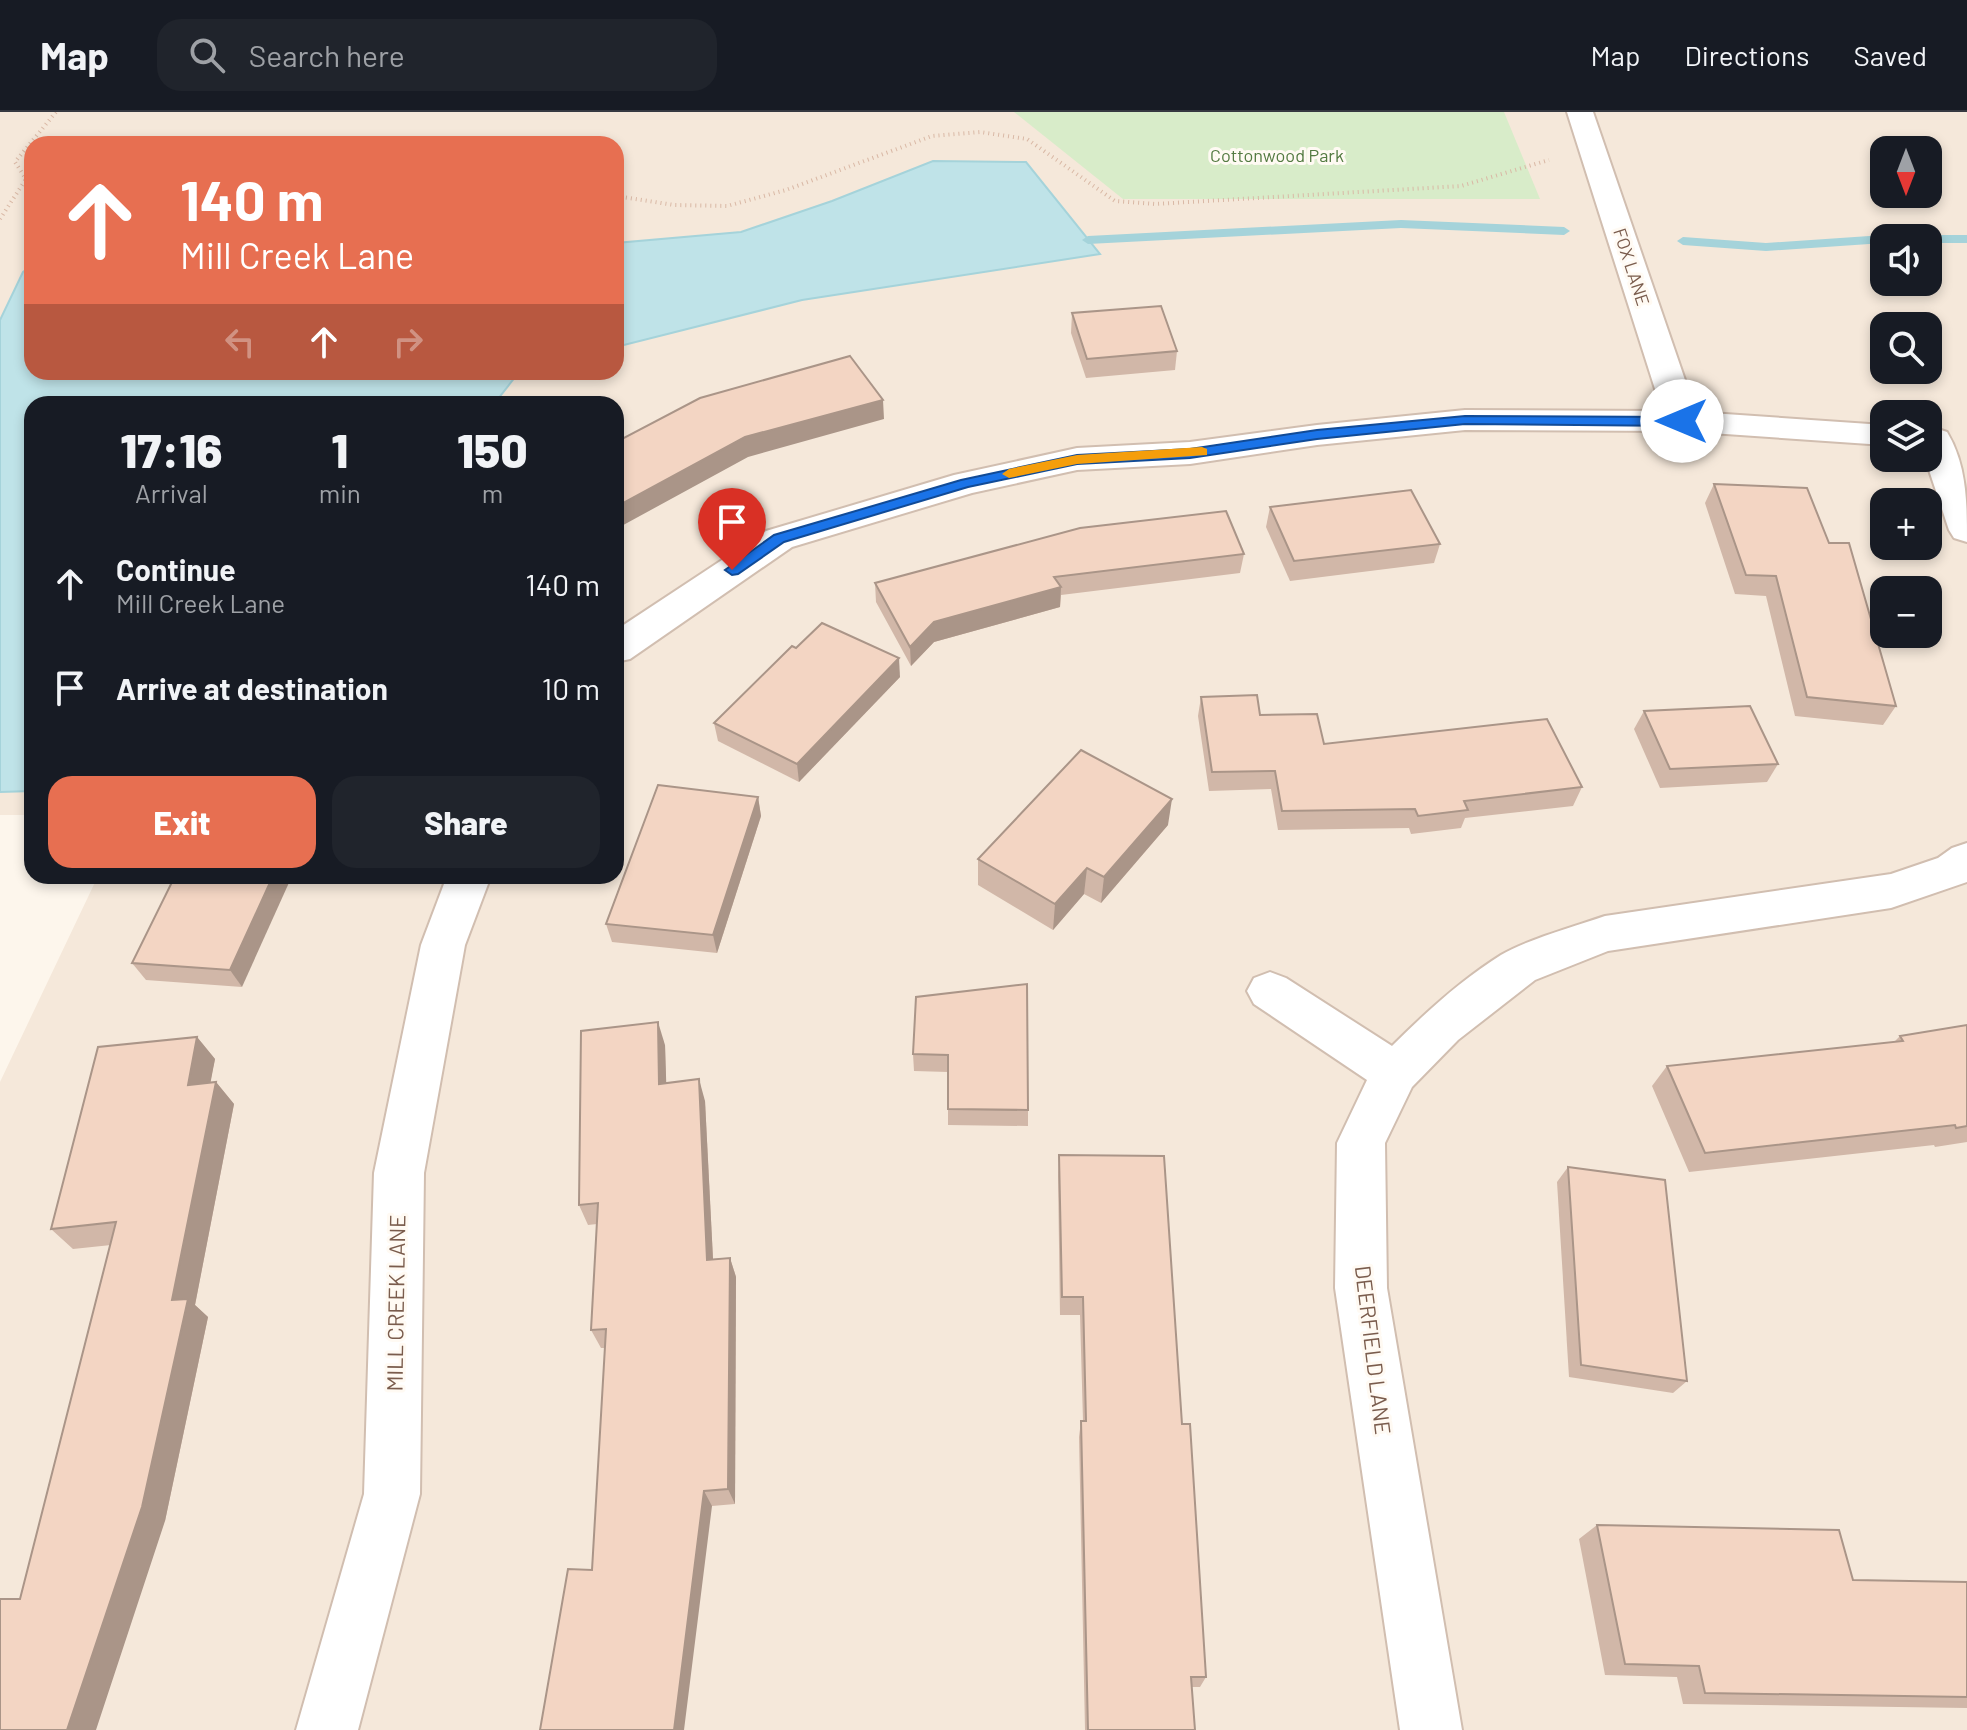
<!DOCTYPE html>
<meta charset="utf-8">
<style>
:root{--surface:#171b24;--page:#20242c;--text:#f1f3f6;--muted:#9ea1a6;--line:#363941;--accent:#e76f51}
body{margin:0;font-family:Barlow,sans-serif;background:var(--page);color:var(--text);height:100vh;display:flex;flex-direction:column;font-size:30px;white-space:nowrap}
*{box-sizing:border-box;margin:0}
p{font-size:26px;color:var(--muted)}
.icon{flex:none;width:44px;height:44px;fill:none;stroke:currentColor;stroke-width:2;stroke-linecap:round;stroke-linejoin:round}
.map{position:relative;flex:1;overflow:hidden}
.drawer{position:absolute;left:24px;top:284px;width:600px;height:488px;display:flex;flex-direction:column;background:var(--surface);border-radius:24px;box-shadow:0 4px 12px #0003}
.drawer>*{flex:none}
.top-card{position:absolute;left:24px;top:24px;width:600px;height:244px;border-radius:24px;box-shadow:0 4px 12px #0003;background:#e76f51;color:#fff;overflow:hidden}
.needle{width:52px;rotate:180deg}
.tools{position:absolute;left:1870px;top:24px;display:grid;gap:16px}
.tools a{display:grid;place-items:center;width:72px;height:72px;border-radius:16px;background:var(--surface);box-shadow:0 4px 12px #0003;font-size:40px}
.pin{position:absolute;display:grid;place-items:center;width:68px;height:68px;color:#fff;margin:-82px -34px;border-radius:50% 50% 50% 0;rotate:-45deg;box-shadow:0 0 8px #0007}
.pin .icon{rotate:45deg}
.me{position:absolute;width:88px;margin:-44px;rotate:270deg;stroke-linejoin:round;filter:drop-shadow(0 0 6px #0008)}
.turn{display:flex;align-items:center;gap:28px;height:168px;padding:0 24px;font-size:36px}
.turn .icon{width:104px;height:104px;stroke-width:2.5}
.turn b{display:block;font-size:56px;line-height:68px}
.lanes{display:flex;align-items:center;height:76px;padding:0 24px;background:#0003;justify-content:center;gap:40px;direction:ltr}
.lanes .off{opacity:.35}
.eta{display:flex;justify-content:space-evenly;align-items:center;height:136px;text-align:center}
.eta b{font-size:48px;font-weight:800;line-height:56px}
.primary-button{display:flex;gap:16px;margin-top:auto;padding:16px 24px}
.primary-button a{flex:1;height:92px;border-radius:24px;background:var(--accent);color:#fff;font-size:32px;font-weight:800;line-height:92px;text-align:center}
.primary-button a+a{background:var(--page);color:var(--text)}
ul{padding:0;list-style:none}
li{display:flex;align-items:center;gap:24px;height:104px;padding:0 24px}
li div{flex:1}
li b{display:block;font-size:30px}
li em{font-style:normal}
header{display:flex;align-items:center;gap:48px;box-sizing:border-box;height:112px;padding:0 40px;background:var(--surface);border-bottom:2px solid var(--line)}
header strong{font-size:38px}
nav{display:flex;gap:44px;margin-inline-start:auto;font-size:28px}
.search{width:560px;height:72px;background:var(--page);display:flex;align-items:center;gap:20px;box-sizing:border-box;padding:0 28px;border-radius:24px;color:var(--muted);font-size:30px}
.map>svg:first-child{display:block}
</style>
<header>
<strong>Map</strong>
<div class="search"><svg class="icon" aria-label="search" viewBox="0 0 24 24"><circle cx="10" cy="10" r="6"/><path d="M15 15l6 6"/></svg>Search here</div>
<nav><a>Map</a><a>Directions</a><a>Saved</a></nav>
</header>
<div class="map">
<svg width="1967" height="1618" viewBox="0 0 1967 1618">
<rect width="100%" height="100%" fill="#fdf6ec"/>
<!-- residential -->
<path fill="#f5e8da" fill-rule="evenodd" d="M 0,0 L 1967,0 L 1967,1618 L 0,1618 L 0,970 L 98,764 L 616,764 L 616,292 L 32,292 L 32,703 L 0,703 ZM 32,32 L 616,32 L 616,260 L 32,260 ZM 1884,38 L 1928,38 L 1928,82 L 1884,82 ZM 1884,126 L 1928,126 L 1928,170 L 1884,170 ZM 1884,214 L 1928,214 L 1928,258 L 1884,258 ZM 1884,302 L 1928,302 L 1928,346 L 1884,346 ZM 1884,390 L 1928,390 L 1928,434 L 1884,434 ZM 1884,478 L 1928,478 L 1928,522 L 1884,522 Z"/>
<!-- green -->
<path fill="#d8ecc9" d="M 1014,0 L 1504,0 L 1540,87 L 1123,87 Z"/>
<!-- water -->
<g fill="#bfe3e8" stroke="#a5d3da" stroke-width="2">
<path d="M 933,49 L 1026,50 L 1100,142 L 802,188 L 616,235 L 616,131 L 741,120 L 832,89 Z"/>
<path d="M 32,154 L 32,260 L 519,260 L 494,292 L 32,292 L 32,679 L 0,680 L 0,208 L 23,160 Z"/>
</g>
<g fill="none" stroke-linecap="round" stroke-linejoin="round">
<!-- stream -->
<g fill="#a5d3da" fill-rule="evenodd">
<path d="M 1401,108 L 1564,115 L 1570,119 L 1564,123 L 1401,116 L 1088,132 L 1082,128 L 1088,124 Z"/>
<path d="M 1884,123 L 1889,126 L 1884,126 L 1884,131 L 1766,139 L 1683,133 L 1677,129 L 1683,125 L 1766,131 Z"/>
<path d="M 1928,123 L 1967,123 L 1967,131 L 1928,131 L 1928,126 L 1923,126 Z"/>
</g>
<defs>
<g id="minor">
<path d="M 1567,0 L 1593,0 L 1696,300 L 1884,313 L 1884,333 L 1682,319 L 1465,318 L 1317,333 L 1190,352 L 1077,358 L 972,381 L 792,435 L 630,547 L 616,550 L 616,518 L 766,419 L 954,363 L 1077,336 L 1190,330 L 1317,313 L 1465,298 L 1662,299 Z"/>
<path d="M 1935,316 L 1947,320 C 1967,353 1967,391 1967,430 L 1954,426 L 1949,418 L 1925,346 L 1928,346 L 1928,318 Z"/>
<path d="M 1967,731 L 1967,770 L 1891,796 L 1608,839 L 1535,868 L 1458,928 L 1412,975 L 1385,1031 L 1387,1176 L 1462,1618 L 1400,1618 L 1335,1176 L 1337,1031 L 1367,968 L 1254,892 L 1247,879 L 1254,866 L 1270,860 L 1286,866 L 1392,934 C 1425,901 1461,868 1501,843 C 1526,828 1576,814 1605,804 L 1891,762 L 1938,746 L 1952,736 Z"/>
<path d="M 447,764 L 491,764 L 465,833 L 424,1061 L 420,1382 L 358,1618 L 296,1618 L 364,1382 L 374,1061 L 421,833 Z"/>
</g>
</defs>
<!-- minor casing -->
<use href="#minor" stroke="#d1beb0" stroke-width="4"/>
<!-- path -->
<g stroke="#d9b8a5" stroke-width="4" stroke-dasharray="1 4" stroke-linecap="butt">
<path d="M 32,69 L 26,67 L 15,50 L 56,0"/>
<path d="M 616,84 L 674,93 L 727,94 L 786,78 L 932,24 L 980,20 L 1027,27 L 1115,89 L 1155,92 L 1461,74 L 1549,48"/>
<path d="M 0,107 L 26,67"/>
</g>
<!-- minor -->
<use href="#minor" fill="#fff" fill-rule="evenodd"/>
</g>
<!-- wall -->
<g fill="#d1b7a8">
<path d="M 1072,201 L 1177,239 L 1175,258 L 1086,266 L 1071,221 Z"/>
<path d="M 1714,372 L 1896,594 L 1883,613 L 1795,604 L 1766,484 L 1735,482 L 1705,391 Z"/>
<path d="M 1270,395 L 1440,432 L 1434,451 L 1290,469 L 1266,415 Z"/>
<path d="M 1244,442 L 1240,461 L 1061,483 L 1060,495 L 934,530 L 911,554 L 876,490 L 875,471 Z"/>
<path d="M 900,565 L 799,670 L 718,629 L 714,611 Z"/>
<path d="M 1201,585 L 1260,603 L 1324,632 L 1582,675 L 1573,694 L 1465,706 L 1461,716 L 1411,722 L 1409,716 L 1278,718 L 1271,677 L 1209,679 L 1198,604 Z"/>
<path d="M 1644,599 L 1778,652 L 1767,670 L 1660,676 L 1634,617 Z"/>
<path d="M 758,685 L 761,704 L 717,841 L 612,830 L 606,812 Z"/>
<path d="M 1168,713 L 1101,791 L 1084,782 L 1053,818 L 978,773 L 978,747 Z"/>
<path d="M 175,764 L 242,875 L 146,868 L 132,851 Z"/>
<path d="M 916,885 L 1028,998 L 1028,1014 L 948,1013 L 948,960 L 914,959 L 913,942 Z"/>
<path d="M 1967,913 L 1967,1030 L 1935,1035 L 1934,1033 L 1689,1060 L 1652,974 L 1667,954 L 1894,930 L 1900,924 Z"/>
<path d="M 197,925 L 215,947 L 210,971 L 216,970 L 234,992 L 195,1193 L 208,1205 L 165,1409 L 20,1487 L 111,1133 L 73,1137 L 51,1117 Z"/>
<path d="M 665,933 L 666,971 L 705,989 L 713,1147 L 730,1146 L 736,1165 L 735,1392 L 712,1394 L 592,1458 L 605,1236 L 601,1236 L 591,1218 L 597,1112 L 588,1113 L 579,1093 Z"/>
<path d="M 1059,1043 L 1182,1312 L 1206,1565 L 1200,1575 L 1192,1575 L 1195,1618 L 1085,1618 L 1079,1325 L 1081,1309 L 1083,1309 L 1080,1203 L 1060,1203 L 1058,1064 Z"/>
<path d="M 1568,1055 L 1687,1269 L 1673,1281 L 1569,1265 L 1557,1070 Z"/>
<path d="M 1597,1413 L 1853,1468 L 1967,1470 L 1967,1596 L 1683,1592 L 1677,1565 L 1605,1563 L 1579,1427 Z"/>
</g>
<!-- shaded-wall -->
<g fill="#aa9588">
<path d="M 883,288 L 884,307 L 748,345 L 616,417 L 616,395 L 745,325 Z"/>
<path d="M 1061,475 L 1060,495 L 934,530 L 911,554 L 910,535 L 934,510 Z"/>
<path d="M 899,546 L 900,565 L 799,670 L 797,652 Z"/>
<path d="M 758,685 L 761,704 L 717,841 L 713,823 Z"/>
<path d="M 1172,687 L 1168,713 L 1101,791 L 1104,765 Z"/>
<path d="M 1087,756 L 1084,782 L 1053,818 L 1055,792 Z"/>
<path d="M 273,764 L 292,764 L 242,875 L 230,858 Z"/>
<path d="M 658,910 L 665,933 L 667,994 L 659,972 Z"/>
<path d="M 197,925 L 215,947 L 206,994 L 188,973 Z"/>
<path d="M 699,967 L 705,989 L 714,1167 L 707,1148 Z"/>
<path d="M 216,970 L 234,992 L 195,1193 L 208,1205 L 165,1409 L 96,1618 L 67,1618 L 172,1188 Z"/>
<path d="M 730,1146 L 736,1165 L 735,1392 L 728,1377 Z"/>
<path d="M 704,1379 L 712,1394 L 684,1618 L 674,1618 Z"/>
</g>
<!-- building -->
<g fill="#f3d5c3" stroke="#aa9588" stroke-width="2">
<path d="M 1161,194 L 1177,239 L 1087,247 L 1072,201 Z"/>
<path d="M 850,244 L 883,288 L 745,325 L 616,395 L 616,330 L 700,286 Z"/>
<path d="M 1714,372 L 1807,376 L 1829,431 L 1849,431 L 1896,594 L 1807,585 L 1776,464 L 1746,463 Z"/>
<path d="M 1411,378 L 1440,432 L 1294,449 L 1270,395 Z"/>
<path d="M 1226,399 L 1244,442 L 1054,465 L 1061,475 L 934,510 L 910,535 L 875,471 L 1080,416 Z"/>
<path d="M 822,511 L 899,546 L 797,652 L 714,611 L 792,534 L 796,536 Z"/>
<path d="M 1257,583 L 1260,603 L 1317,602 L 1324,632 L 1547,607 L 1582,675 L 1464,689 L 1468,698 L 1418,704 L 1415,697 L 1282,699 L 1275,659 L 1212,660 L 1201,585 Z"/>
<path d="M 1750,594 L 1778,652 L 1670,657 L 1644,599 Z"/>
<path d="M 1081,638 L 1172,687 L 1104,765 L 1087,756 L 1055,792 L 978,747 Z"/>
<path d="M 658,673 L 758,685 L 713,823 L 606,812 Z"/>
<path d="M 175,764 L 273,764 L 230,858 L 132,851 Z"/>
<path d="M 1027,872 L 1028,998 L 948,997 L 948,943 L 913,942 L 916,885 Z"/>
<path d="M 658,910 L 659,972 L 699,967 L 707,1148 L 730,1146 L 728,1377 L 704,1379 L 674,1618 L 540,1618 L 568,1457 L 592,1458 L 606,1217 L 591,1218 L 598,1091 L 579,1093 L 581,919 Z"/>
<path d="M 1967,913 L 1967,1014 L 1956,1016 L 1955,1013 L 1705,1041 L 1667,954 L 1903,929 L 1900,924 Z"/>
<path d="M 197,925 L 188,973 L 216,970 L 172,1188 L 188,1187 L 142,1395 L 67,1618 L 0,1618 L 0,1487 L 20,1487 L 116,1110 L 51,1117 L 98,935 Z"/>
<path d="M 1059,1043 L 1164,1044 L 1182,1312 L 1190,1312 L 1206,1565 L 1191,1565 L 1195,1618 L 1088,1618 L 1081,1309 L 1086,1309 L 1083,1185 L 1062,1185 Z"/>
<path d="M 1568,1055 L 1665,1068 L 1687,1269 L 1581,1253 Z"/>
<path d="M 1597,1413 L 1839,1418 L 1853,1468 L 1967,1470 L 1967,1585 L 1705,1581 L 1699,1554 L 1625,1552 Z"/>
</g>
<!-- route -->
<path fill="#1a73e8" stroke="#114b97" stroke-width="2" d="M 1465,304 L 1682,305 L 1689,309 L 1682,314 L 1465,312 L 1317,327 L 1190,346 L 1077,352 L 968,375 L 784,430 L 738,462 L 732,463 L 725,458 L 774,423 L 961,368 L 1077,343 L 1190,337 L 1317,318 Z"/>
<!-- slow -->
<path fill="#f59e0b" d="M 1202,335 L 1207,337 L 1207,343 L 1077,352 L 1009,366 L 1002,362 L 1009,357 L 1077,343 Z"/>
<g text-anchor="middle" stroke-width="6" stroke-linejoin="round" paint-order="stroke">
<!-- far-park labels -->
<g font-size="18" fill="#537a41" stroke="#fffaf3">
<text x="1277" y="50">Cottonwood Park</text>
</g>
<!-- far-street labels -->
<g font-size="18" fill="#7a5c4d" stroke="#fffaf3">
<text transform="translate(1631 155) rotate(72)" y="6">FOX LANE</text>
</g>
<!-- street labels -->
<g font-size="22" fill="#7a5c4d" stroke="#fffaf3">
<text transform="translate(396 1191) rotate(-89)" y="8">MILL CREEK LANE</text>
<text transform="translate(1373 1238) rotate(83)" y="8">DEERFIELD LANE</text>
</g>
</g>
</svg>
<div class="tools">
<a><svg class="needle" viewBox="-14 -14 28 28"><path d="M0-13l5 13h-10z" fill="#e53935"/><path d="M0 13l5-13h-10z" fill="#9ea1a6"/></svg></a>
<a><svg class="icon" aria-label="sound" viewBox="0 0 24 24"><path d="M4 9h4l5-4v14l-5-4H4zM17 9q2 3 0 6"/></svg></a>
<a><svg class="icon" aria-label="search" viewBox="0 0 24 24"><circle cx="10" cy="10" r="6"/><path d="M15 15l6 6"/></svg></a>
<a><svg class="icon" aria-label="layers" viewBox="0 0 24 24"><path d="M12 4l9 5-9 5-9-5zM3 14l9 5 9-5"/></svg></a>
<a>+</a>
<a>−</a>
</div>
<div class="pin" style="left:732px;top:458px;background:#d93025"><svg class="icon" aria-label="arrive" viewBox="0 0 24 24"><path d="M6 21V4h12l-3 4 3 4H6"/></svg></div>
<svg class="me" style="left:1682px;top:309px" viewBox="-20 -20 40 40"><circle r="19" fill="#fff"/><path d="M0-13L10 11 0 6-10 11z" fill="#1a73e8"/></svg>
<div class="top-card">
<div class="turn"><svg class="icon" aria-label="ahead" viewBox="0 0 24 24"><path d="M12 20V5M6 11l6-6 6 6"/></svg><div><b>140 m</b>Mill Creek Lane</div></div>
<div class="lanes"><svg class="icon off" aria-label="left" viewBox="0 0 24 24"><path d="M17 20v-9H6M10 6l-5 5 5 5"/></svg><svg class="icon" aria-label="ahead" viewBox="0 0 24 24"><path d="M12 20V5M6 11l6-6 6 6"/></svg><svg class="icon off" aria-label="right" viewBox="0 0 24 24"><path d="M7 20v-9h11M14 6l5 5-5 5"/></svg></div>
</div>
<section class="drawer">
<div class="eta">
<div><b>17:16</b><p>Arrival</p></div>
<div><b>1</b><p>min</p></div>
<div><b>150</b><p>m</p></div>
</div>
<ul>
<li><svg class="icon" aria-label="ahead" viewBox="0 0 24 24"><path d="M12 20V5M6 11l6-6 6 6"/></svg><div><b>Continue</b><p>Mill Creek Lane</p></div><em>140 m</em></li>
<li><svg class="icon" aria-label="arrive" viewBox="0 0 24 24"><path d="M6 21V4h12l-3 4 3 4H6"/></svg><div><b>Arrive at destination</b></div><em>10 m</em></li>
</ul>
<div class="primary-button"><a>Exit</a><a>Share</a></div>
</section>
</div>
